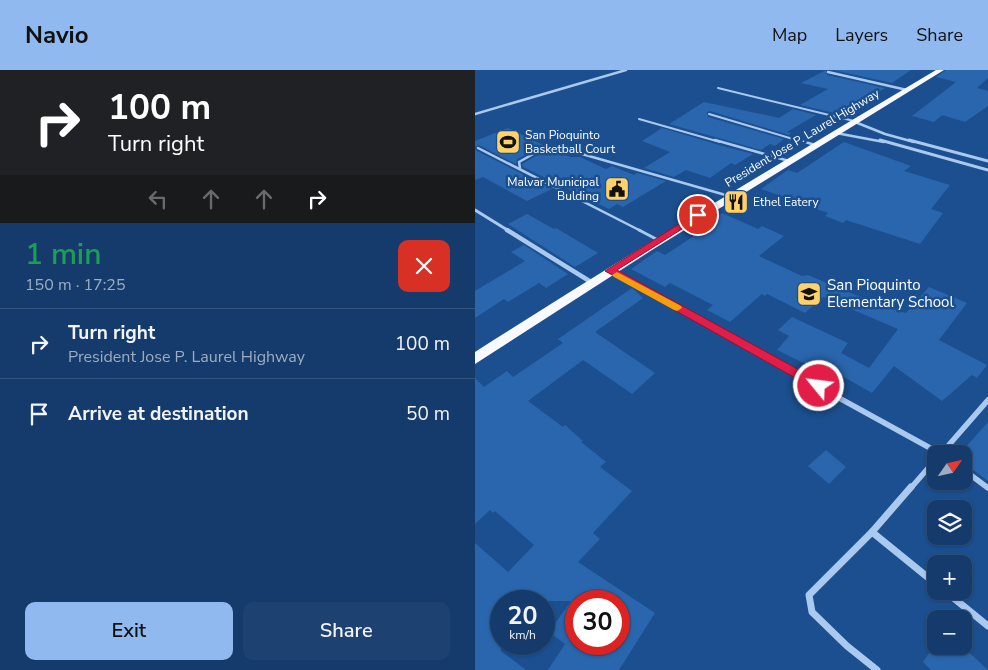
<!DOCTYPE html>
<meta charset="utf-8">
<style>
:root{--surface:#143b6b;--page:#1d4271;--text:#f1f3f6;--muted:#9dadc1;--line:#33557e;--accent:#90b9f0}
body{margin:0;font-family:"Nunito Sans",sans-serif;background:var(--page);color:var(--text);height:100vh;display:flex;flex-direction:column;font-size:19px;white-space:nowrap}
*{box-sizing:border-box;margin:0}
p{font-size:16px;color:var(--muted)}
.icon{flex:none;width:28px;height:28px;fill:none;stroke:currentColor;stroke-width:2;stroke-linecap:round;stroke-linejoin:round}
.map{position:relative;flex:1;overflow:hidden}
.drawer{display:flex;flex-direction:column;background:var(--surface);width:475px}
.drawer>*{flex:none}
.guide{background:#202124;color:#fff;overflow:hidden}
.needle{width:32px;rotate:56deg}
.buttons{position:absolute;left:452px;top:375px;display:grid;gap:10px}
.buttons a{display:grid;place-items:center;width:45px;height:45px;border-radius:10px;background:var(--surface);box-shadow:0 1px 4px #0004,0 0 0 1px var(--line);font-size:25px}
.speed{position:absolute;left:15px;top:520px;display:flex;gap:10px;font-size:25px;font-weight:700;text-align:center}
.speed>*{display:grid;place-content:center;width:65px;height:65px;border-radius:50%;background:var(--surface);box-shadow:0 1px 4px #0004,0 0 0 1px var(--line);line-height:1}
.speed small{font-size:12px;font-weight:400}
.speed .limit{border:8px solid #d22;background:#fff;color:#111}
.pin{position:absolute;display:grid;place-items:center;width:42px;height:42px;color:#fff;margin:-21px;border:2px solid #fff;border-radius:50%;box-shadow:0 1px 5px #0007}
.me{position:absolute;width:55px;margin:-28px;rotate:299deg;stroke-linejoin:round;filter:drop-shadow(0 0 4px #0008)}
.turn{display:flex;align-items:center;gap:18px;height:105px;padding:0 25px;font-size:22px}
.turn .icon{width:65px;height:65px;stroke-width:2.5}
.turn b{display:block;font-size:35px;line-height:42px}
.lanes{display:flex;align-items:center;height:48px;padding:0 25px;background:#0003;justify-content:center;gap:25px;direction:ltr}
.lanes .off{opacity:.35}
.round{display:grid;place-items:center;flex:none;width:52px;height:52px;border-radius:10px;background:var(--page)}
.head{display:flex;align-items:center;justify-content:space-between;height:85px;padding:0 25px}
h1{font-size:30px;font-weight:600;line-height:38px;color:#1e9e55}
.cta{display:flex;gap:10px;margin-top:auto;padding:10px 25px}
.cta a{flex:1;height:58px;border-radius:10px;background:var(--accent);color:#111;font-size:20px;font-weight:600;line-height:58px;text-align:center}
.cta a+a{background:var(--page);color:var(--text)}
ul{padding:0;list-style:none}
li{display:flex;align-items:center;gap:15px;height:70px;padding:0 25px;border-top:1px solid var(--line)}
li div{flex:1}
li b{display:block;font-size:19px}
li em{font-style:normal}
header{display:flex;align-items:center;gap:30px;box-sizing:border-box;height:70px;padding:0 25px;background:var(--accent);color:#111}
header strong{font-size:24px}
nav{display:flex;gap:28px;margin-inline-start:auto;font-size:18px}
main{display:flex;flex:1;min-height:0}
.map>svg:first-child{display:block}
</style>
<header>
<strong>Navio</strong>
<nav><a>Map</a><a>Layers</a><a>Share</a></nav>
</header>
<main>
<section class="drawer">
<div class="guide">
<div class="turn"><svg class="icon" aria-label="right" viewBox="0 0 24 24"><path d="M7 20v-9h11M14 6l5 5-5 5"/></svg><div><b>100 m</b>Turn right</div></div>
<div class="lanes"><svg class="icon off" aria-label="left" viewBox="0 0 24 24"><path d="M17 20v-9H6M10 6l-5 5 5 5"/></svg><svg class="icon off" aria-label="ahead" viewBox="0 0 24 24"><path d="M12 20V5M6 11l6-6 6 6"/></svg><svg class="icon off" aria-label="ahead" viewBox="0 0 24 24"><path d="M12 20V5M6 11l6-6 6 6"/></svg><svg class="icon" aria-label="right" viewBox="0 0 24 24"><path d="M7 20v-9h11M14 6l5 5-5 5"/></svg></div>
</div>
<div class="head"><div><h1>1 min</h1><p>150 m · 17:25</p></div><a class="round" style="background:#d93025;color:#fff"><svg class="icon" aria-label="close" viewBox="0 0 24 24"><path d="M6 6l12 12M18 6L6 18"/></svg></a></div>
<ul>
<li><svg class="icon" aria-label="right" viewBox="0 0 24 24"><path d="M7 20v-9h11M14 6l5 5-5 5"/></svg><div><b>Turn right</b><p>President Jose P. Laurel Highway</p></div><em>100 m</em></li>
<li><svg class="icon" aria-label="arrive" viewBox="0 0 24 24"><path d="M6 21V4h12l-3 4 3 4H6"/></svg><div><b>Arrive at destination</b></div><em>50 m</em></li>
</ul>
<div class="cta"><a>Exit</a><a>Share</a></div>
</section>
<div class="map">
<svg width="513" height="600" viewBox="0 0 513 600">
<rect width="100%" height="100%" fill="#1b4f8f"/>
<!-- building -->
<g fill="#2a66ad" fill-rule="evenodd">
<path d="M 351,0 L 352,5 L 410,18 L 392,30 L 389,29 L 364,44 L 325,35 L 353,19 L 326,13 Z"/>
<path d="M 358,0 L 436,0 L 417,13 Z"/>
<path d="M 471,0 L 513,0 L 513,8 L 502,18 L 513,21 L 513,36 L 490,52 L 467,45 L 459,52 L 437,46 L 481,12 L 461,7 Z"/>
<path d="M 229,32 L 304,48 L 318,39 L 341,45 L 312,62 L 316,63 L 314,65 L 235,41 L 232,42 L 233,47 L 309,69 L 300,76 L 295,74 L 286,80 L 194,54 Z"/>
<path d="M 33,58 L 70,76 L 42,89 L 41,94 L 4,75 L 0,77 L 0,71 Z"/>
<path d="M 187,58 L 244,75 L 278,84 L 260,95 L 256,93 L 235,108 L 211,100 L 199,107 L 169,98 L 195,82 L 167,71 Z"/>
<path d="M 369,72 L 436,96 L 429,101 L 475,115 L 456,139 L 468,143 L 445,174 L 371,150 L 368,153 L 350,146 L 353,143 L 286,119 L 313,100 L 322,103 Z"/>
<path d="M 0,79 L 2,81 L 77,119 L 52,131 L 8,107 L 0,110 Z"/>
<path d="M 82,81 L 95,87 L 105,87 L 131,99 L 137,96 L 159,105 L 162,103 L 191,111 L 148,137 L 142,134 L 134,139 L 48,97 L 47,94 L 68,82 Z"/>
<path d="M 247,143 L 283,159 L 287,156 L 309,166 L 284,186 L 327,206 L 333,205 L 407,236 L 431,243 L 454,217 L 492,233 L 464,270 L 512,295 L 502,308 L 497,305 L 467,331 L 419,296 L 397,323 L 351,297 L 347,302 L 302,280 L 314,266 L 303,260 L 317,247 L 373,273 L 366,283 L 394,298 L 423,259 L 348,227 L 330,243 L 292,224 L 290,226 L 287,224 L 255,252 L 232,240 L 238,235 L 195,213 L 190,217 L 156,199 L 182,181 L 190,185 L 231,158 L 228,157 Z"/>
<path d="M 52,144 L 79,159 L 81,158 L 123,183 L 100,197 L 33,154 Z"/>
<path d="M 49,175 L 93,204 L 71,218 L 64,213 L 33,232 L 29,229 L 0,248 L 0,221 L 50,191 L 36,182 Z"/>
<path d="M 157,218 L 168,228 L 120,262 L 180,303 L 157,324 L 108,290 L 53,331 L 88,357 L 90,355 L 108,371 L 106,372 L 131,392 L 125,397 L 157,421 L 118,463 L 125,469 L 103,492 L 180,543 L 144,600 L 73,600 L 90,574 L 74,562 L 96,531 L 26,531 L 26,581 L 51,600 L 0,600 L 0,473 L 33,502 L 59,475 L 20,441 L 18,443 L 15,440 L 0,454 L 0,308 L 9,317 L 32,301 L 38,307 L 88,273 L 83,269 ZM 101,531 L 144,531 L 144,574 L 101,574 Z"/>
<path d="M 513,352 L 513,411 L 489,393 L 489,379 Z"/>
<path d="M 351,380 L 371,397 L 354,414 L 333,396 Z"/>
<path d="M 459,576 L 487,576 L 513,600 L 456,600 L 448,592 Z"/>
</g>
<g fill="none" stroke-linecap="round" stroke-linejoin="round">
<!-- service-far2 -->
<g stroke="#a9c9ee" stroke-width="2">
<path d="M 243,18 L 379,51"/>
<path d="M 234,44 L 328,72"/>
<path d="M 164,49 L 245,72"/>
</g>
<!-- service-far1 -->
<g stroke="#a9c9ee" stroke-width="2.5">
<path d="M 240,70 L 314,91"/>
<path d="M 324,70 L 340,75"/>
<path d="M 3,78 L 166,161"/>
<path d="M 45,98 L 44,92 L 67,79 L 86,78 L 254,126"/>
</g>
<!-- service -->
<path stroke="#a9c9ee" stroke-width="3" d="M 164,160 L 183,170"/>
<!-- minor-far4 -->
<g stroke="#a9c9ee" stroke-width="2.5">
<path d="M 353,2 L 432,20"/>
<path d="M 0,44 L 151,0"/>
<path d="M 380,52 L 410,64 L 439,72"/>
<path d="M 361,63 L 409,72"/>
</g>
<!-- minor-far3 -->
<g stroke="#a9c9ee" stroke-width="3">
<path d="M 405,70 L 513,100"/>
<path d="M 434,70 L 513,91"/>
<path d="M 0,140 L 34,161"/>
</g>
<!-- minor-far2 -->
<g stroke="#a9c9ee" stroke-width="4.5">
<path d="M 32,160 L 116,212"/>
<path d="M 135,201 L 269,275"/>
</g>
<!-- minor-far1 -->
<g stroke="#a9c9ee" stroke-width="5.5">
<path d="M 266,274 L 466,384"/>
<path d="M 466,384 L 513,330"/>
<path d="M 489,400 L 513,418"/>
<path d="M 435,419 L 461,389"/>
</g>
<!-- minor -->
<g stroke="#a9c9ee" stroke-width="7">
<path d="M 397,462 L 461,514"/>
<path d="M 470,521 L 513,556"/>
<path d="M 402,600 L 372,576 L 337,542 L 334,525 L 397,462 L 436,417"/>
</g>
<!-- trunk -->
<path fill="#f8faff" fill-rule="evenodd" d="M 461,0 L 469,0 L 177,180 L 0,294 L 0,282 C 152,185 306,92 461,0 Z"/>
</g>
<!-- route -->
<path fill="#e11d48" stroke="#92132f" d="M 223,142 L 227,145 L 226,147 L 142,200 L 348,313 L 348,319 L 340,319 L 130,201 Z"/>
<!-- slow -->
<path fill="#f59e0b" d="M 142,202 L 206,236 L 207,238 L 202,241 L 199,240 L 139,207 L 137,205 Z"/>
<!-- icons -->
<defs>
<symbol id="stadium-square" viewBox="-11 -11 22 22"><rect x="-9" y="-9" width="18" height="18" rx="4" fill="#ffd166" stroke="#1b4f8f"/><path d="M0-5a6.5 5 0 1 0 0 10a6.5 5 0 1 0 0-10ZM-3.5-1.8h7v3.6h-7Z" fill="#111"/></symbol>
<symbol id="civic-square" viewBox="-11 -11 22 22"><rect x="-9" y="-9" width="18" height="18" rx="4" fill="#ffd166" stroke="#1b4f8f"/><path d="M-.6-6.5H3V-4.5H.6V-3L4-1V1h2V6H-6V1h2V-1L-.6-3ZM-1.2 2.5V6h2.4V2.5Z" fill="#111"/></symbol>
<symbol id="restaurant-square" viewBox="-11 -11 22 22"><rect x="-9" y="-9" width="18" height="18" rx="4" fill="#ffd166" stroke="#1b4f8f"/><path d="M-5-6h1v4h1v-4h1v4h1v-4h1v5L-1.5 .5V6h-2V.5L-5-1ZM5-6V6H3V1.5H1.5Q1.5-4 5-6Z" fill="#111"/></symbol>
<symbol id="school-square" viewBox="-11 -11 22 22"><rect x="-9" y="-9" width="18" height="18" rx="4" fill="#ffd166" stroke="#1b4f8f"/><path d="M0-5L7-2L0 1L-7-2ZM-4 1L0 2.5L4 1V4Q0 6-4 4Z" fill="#111"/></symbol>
</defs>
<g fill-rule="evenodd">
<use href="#stadium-square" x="19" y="58" width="28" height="28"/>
<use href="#civic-square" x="128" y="105" width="28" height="28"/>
<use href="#restaurant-square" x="247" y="118" width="28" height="28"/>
<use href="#school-square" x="320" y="210" width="28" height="28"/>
</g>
<g text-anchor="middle" stroke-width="5" stroke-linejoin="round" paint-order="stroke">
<!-- far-poi labels -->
<g font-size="12" fill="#fff" stroke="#1b4f8f" text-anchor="start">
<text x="50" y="69">San Pioquinto<tspan x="50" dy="14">Basketball Court</tspan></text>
<text x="124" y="116" text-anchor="end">Malvar Municipal<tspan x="124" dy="14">Bulding</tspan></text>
<text x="278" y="136">Ethel Eatery</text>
</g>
<!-- far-street labels -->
<g font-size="12" fill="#fff" stroke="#1b4f8f">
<text transform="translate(327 68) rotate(-31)" y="4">President Jose P. Laurel Highway</text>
</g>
<!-- poi labels -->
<g font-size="15" fill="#fff" stroke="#1b4f8f" text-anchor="start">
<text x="352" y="220">San Pioquinto<tspan x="352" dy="17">Elementary School</tspan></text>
</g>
</g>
</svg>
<div class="buttons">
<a><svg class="needle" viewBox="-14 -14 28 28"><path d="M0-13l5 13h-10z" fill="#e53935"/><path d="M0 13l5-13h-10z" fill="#9dadc1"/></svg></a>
<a><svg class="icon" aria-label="layers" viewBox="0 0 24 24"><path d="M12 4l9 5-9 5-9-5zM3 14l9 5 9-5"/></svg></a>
<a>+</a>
<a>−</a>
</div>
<div class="speed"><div>20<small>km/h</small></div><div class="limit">30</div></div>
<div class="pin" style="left:223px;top:145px;background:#d93025"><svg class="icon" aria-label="arrive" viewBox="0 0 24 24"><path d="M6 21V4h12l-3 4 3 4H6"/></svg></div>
<svg class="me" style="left:344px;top:316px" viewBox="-20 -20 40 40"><circle r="17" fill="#e11d48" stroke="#fff" stroke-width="3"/><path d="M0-11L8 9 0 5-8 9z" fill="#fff"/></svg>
</div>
</main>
